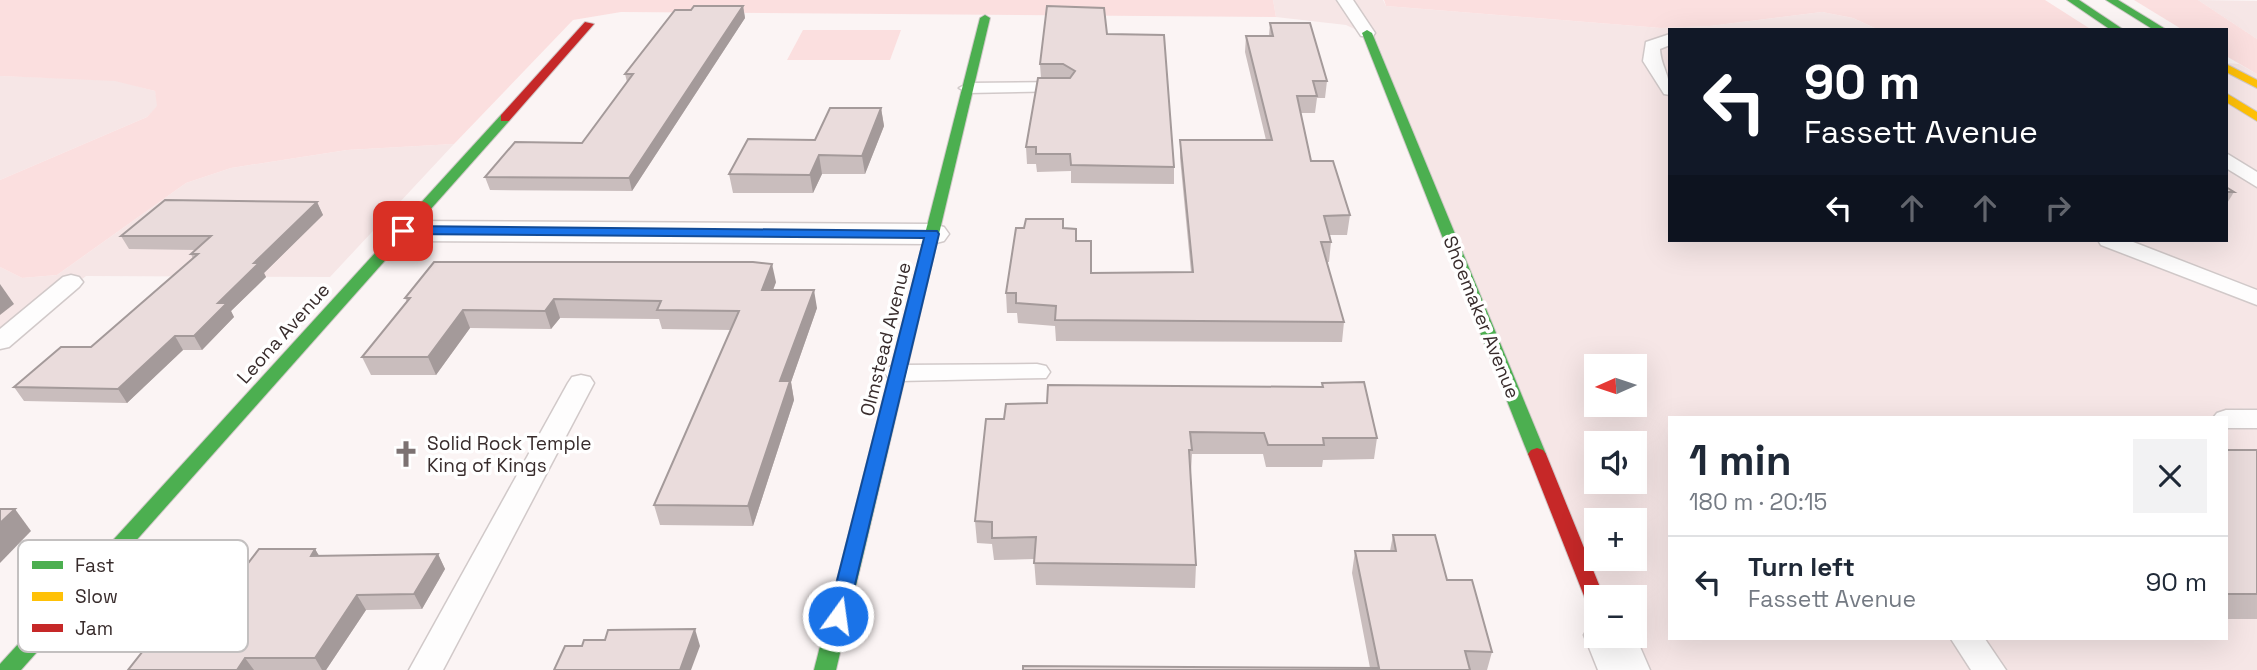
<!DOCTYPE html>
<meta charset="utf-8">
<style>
:root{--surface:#fff;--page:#f2f2f3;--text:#1f2937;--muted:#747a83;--line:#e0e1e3}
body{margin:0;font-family:"Space Grotesk",sans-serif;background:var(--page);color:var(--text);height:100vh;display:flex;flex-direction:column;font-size:26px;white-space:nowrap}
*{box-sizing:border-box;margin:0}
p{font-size:23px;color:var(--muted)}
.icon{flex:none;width:38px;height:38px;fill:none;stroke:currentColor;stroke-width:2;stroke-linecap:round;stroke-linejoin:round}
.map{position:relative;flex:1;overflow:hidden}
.details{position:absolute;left:1668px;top:416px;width:560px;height:224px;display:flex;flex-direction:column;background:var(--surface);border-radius:0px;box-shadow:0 7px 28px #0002}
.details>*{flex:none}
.banner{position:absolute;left:1668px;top:28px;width:560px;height:214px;border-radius:0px;box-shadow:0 7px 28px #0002;background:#111827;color:#fff;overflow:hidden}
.needle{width:46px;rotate:267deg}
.buttons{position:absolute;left:1584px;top:354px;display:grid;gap:14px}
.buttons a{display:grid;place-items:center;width:63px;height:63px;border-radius:0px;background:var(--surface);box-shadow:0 7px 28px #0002;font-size:35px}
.pin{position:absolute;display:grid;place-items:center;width:60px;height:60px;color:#fff;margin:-30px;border-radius:14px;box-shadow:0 4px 10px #0006}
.me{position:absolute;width:77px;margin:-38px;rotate:14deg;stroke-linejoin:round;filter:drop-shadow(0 0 5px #0008)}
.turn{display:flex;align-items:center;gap:24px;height:147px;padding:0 21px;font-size:32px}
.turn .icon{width:91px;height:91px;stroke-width:2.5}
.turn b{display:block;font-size:49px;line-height:60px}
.lanes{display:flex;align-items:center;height:66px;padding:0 21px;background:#0003;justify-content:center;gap:35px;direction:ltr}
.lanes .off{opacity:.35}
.round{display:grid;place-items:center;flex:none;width:74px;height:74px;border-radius:0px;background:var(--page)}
.headline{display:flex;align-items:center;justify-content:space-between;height:119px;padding:0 21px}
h1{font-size:42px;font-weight:700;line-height:52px}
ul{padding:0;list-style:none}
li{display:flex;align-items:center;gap:21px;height:91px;padding:0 21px;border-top:2px solid var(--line)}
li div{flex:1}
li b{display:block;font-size:26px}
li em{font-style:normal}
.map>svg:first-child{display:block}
</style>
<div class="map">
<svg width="2257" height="670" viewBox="0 0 2257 670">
<rect width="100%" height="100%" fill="#fbf4f4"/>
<!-- built -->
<g fill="#f6e6e6" fill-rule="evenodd">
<path d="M 1273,0 L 1383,0 L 1386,6 L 1661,28 L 1710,26 L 1822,12 L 1853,18 L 1879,30 L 1670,30 L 1670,240 L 2226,240 L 2226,63 L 2239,64 L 2257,74 L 2257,670 L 1615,670 L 1634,635 L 1634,597 L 1596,597 L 1376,39 L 1346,25 L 1276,17 ZM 1596,366 L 1634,366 L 1634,404 L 1596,404 ZM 1670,418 L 2226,418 L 2226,639 L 1670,639 ZM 1596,443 L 1634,443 L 1634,481 L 1596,481 ZM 1596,520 L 1634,520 L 1634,558 L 1596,558 Z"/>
<path d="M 2198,0 L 2257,1 L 2257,39 Z"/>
<path d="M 0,76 L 115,80 L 155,91 L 158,106 L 147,117 L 0,180 Z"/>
<path d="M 454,144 L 330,277 L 86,276 L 0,345 L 0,267 L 22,278 L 57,275 L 186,183 L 231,168 L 347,150 Z"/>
</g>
<!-- green -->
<g fill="#fbdfdf">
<path d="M 0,0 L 1273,0 L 1276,17 L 621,12 L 573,20 L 454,144 L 347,150 L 231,168 L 186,183 L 57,275 L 22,278 L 0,267 L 0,180 L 147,117 L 157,106 L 155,91 L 115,81 L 0,76 Z"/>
<path d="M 1384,0 L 2045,0 L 2092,30 L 1879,30 L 1853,18 L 1822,12 L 1710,26 L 1661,28 L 1386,6 Z"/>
<path d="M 2134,0 L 2198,0 L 2257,39 L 2257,74 L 2226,56 L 2226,30 L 2183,30 Z"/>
<path d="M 803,30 L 901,30 L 890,60 L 787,60 Z"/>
</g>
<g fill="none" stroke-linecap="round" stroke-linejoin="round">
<defs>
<g id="lane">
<path d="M 1337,0 L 1353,0 L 1375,33 L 1373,36 L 1361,36 Z"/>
<path d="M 1670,34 L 1670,45 L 1660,49 C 1661,67 1670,73 1670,95 L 1664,94 L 1643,61 L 1646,42 Z"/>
<path d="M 1064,82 L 1073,87 L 1070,91 L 968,93 L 959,88 L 968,83 Z"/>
<path d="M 2226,153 L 2257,172 L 2257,187 L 2226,168 Z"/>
<path d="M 2098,240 L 2128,240 L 2257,290 L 2257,305 L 2101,245 Z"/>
<path d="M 71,275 L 79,277 L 83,282 L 79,287 L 9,347 L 0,349 L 0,329 L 63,277 Z"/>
<path d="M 1037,364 L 1046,366 L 1050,372 L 1046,378 L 898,381 L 889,379 L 885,373 L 889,367 L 898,365 Z"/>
<path d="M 581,375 L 590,377 L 594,383 L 443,670 L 409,670 L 568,383 L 572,377 Z"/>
<path d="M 2226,410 L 2257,410 L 2257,428 L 2226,428 L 2226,418 L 2213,418 L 2217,413 Z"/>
<path d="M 1951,639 L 1985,639 L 2006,670 L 1971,670 Z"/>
</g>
<g id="street">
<path d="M 403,221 L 932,224 L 944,227 L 949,234 L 944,241 L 932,244 L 403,241 L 391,238 L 386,231 L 391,224 Z"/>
<path d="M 1596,619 L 1596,635 L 1634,633 L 1650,670 L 1598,670 L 1584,635 L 1592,621 Z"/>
</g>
<g id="fast">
<path d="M 2067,0 L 2079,0 L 2124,30 L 2111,30 Z"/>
<path d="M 2106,0 L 2118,0 L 2167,30 L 2154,30 Z"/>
<path d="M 985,15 L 990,18 L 836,670 L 814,670 L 980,18 Z"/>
<path d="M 1367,30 L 1372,33 L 1546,454 L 1543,458 L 1531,458 L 1528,454 L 1362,33 Z"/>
<path d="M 505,114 L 509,115 L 509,121 L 21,670 L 0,670 L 0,664 L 501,115 Z"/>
</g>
<g id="slow">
<path d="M 2226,64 L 2257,80 L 2257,88 L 2226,72 Z"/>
<path d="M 2226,93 L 2257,112 L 2257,121 L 2226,102 Z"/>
</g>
<g id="jam">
<path d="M 585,22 L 594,24 L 509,121 L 501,121 L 501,115 Z"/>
<path d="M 1537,448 L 1543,450 L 1546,454 L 1604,597 L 1596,597 L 1596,609 L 1589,607 L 1586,601 L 1528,454 L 1531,450 Z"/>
</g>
</defs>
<!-- lane casing -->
<use href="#lane" stroke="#d1c9c9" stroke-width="3"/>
<!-- street casing -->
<use href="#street" stroke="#d1c9c9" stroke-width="3"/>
<!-- fast casing -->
<use href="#fast" stroke="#d1c9c9" stroke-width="2"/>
<!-- slow casing -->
<use href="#slow" stroke="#d1c9c9" stroke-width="2"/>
<!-- jam casing -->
<use href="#jam" stroke="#d1c9c9" stroke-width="2"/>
<!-- lane -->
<use href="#lane" fill="#fefdfd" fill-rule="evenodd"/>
<!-- street -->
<use href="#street" fill="#fefdfd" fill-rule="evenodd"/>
<!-- fast -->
<use href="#fast" fill="#4caf50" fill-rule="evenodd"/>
<!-- slow -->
<use href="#slow" fill="#ffc107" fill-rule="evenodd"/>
<!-- jam -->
<use href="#jam" fill="#c62828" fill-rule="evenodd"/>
</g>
<!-- wall -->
<g fill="#c9bdbd">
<path d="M 743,6 L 745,18 L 632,191 L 490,190 L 485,177 L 582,143 L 627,82 L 625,74 L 691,10 Z"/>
<path d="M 1270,23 L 1327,81 L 1325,98 L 1317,98 L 1315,113 L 1300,113 L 1311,161 L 1350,215 L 1347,235 L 1330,235 L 1331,242 L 1329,262 L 1327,262 L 1344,322 L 1342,342 L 1056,341 L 1055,326 L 1018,323 L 1017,313 L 1007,313 L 1006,293 L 1024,228 L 1063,219 L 1064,228 L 1076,241 L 1092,273 L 1191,272 L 1180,158 L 1180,140 L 1266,140 L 1245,52 L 1246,36 L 1269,36 Z"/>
<path d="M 1107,34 L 1174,167 L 1174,184 L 1071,183 L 1071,171 L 1037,172 L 1036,164 L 1027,164 L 1026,147 L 1041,78 L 1040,64 Z"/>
<path d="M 881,108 L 884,126 L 865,174 L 822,174 L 813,193 L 733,193 L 729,174 L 815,140 Z"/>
<path d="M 2226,187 L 2234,192 L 2226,205 Z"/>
<path d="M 317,202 L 323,215 L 264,273 L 266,277 L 231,311 L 234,317 L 202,350 L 183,350 L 127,403 L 24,401 L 14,387 L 91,347 L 193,259 L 191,254 L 196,250 L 129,249 L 121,236 Z"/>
<path d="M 776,282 L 773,290 L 817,308 L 791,382 L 794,400 L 753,526 L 660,525 L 654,505 L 731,330 L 662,329 L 659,319 L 560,318 L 551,329 L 470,328 L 436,375 L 371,375 L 362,357 L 407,302 L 405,298 Z"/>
<path d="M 1322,383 L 1377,438 L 1374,459 L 1323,460 L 1322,467 L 1266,467 L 1263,454 L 1192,454 L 1191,472 L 1190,472 L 1196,565 L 1195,588 L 1036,585 L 1034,559 L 994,560 L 992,544 L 977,543 L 975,521 L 1004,419 L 1047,403 L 1322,387 Z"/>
<rect x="2226" y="450" width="31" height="169"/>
<path d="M 1393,535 L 1447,580 L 1492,652 L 1487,670 L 1023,670 L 1370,668 L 1352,573 L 1355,551 L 1390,551 Z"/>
<path d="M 315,549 L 319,556 L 438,554 L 445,569 L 422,609 L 366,610 L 326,670 L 128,670 L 196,631 Z"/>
</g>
<!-- shaded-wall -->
<g fill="#a49a9a">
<path d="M 743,6 L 745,18 L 632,191 L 629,178 Z"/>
<path d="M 881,108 L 884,126 L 865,174 L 862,156 Z"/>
<path d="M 819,155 L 822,174 L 813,193 L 810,175 Z"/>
<path d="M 317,202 L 323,215 L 264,273 L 266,277 L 231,311 L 234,317 L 202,350 L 194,336 L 218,303 L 254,263 Z"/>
<path d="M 772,264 L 776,282 L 766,309 L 762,290 Z"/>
<path d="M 0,284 L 14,304 L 0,315 Z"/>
<path d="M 814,290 L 817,308 L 791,382 L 794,400 L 753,526 L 748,506 L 780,381 Z"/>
<path d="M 554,299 L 560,318 L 551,329 L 545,311 Z"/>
<path d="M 463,310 L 470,328 L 436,375 L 428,357 Z"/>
<path d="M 175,336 L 183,350 L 127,403 L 118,389 Z"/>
<path d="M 15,509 L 31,531 L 0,563 L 0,523 Z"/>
<path d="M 315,549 L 324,564 L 311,556 Z"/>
<path d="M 438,554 L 445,569 L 422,609 L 414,594 Z"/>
<path d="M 357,595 L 366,610 L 326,670 L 322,670 L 315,658 Z"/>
<path d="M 695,629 L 700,646 L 691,670 L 680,670 Z"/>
<path d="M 245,658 L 254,670 L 237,670 Z"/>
</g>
<!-- building -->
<g fill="#eadcdc" stroke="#a49a9a" stroke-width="2">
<path d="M 694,6 L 743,6 L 629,178 L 485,177 L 515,142 L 582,143 L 633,74 L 625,74 L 675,10 L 691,10 Z"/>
<path d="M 1047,6 L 1104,8 L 1107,34 L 1164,35 L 1174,167 L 1071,165 L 1070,154 L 1036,154 L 1036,147 L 1026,147 L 1038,78 L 1070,78 L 1075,71 L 1063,64 L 1040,64 Z"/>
<path d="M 1270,23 L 1310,23 L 1327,81 L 1313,81 L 1317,96 L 1297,96 L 1311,161 L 1333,161 L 1350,215 L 1324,216 L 1331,242 L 1321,242 L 1344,322 L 1055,320 L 1056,306 L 1016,303 L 1016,293 L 1006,293 L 1016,228 L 1024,228 L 1026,219 L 1063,219 L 1063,228 L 1076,229 L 1076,241 L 1091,241 L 1091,273 L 1193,272 L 1180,140 L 1272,140 L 1246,36 L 1273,36 Z"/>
<path d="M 830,108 L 881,108 L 862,156 L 819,155 L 810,175 L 729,174 L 748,139 L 815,140 Z"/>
<path d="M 2226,187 L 2234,192 L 2226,192 Z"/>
<path d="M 165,200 L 317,202 L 254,263 L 259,263 L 218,303 L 227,303 L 194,336 L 175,336 L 118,389 L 14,387 L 61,347 L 91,347 L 198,254 L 191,254 L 211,236 L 121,236 Z"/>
<path d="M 434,262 L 753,262 L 772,264 L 762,290 L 814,290 L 780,381 L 790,381 L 748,506 L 654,505 L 739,311 L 657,310 L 661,301 L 554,299 L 545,311 L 463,310 L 428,357 L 362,357 L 410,298 L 405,298 Z"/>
<path d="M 1364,382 L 1377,438 L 1323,438 L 1324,445 L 1268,445 L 1264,433 L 1190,432 L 1192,450 L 1189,450 L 1196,565 L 1034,563 L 1036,537 L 992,538 L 992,522 L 975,521 L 986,419 L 1004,419 L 1006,404 L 1047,403 L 1048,385 L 1323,387 L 1322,383 Z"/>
<rect x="2226" y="450" width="31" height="144"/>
<path d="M 0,509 L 15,509 L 0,523 Z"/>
<path d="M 1393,535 L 1435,535 L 1447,580 L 1472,580 L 1492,652 L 1465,651 L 1470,670 L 1023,670 L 1023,666 L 1379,668 L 1355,551 L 1396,551 Z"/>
<path d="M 259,549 L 315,549 L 311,556 L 438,554 L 414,594 L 357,595 L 315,658 L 245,658 L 237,670 L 128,670 L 158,632 L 196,631 Z"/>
<path d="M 695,629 L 680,670 L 554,670 L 565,646 L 582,646 L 584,640 L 605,640 L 608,630 Z"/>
</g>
<!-- route -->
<path fill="#1a73e8" stroke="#114b97" stroke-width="2" d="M 403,226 L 937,231 L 939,234 L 846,622 L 831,622 L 828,616 L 924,238 L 398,234 L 396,231 Z"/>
<!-- icons -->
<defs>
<symbol id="church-bare" viewBox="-9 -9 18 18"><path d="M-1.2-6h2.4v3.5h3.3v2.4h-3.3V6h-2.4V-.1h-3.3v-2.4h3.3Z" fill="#7c7272" stroke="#fff" stroke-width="2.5" paint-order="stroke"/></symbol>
</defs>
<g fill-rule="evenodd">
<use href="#church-bare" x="387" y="435" width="38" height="38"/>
</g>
<g text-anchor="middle" stroke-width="7" stroke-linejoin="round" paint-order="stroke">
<!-- street labels -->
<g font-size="19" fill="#382c2c" stroke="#fff">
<text transform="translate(1482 317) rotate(68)" y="7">Shoemaker Avenue</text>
<text transform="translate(283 333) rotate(-48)" y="7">Leona Avenue</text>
<text transform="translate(885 339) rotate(-76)" y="7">Olmstead Avenue</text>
</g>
<!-- poi labels -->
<g font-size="19" fill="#382c2c" stroke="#fff" text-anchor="start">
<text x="427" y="450">Solid Rock Temple<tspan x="427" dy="22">King of Kings</tspan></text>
</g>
</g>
<!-- legend -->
<rect x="18" y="540" width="230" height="112" rx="10" fill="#fff" stroke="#c3c0c0" stroke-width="2"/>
<rect x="32" y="561" width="31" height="8" fill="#4caf50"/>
<rect x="32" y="592" width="31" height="9" fill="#ffc107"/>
<rect x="32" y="624" width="31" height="8" fill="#c62828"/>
<g font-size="19" fill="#382c2c">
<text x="75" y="572">Fast</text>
<text x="75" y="603">Slow</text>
<text x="75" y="635">Jam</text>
</g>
</svg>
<div class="buttons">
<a><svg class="needle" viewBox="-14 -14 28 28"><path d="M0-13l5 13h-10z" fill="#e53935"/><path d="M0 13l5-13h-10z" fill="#747a83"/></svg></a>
<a><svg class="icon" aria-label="sound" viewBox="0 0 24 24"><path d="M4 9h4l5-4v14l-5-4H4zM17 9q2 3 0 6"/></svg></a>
<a>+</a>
<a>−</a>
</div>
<div class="pin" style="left:403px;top:231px;background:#d93025"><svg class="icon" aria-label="arrive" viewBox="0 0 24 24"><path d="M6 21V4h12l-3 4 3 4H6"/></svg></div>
<svg class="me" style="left:838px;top:616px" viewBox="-20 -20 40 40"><circle r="17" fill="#1a73e8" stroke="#fff" stroke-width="3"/><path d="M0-11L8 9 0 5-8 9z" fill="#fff"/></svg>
<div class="banner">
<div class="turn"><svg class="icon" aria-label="left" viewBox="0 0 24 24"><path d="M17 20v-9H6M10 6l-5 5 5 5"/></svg><div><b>90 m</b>Fassett Avenue</div></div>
<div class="lanes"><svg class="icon" aria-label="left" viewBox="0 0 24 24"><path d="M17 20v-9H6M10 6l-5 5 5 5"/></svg><svg class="icon off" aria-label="ahead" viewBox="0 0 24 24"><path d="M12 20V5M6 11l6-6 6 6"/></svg><svg class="icon off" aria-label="ahead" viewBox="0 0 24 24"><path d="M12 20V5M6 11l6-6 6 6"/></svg><svg class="icon off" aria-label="right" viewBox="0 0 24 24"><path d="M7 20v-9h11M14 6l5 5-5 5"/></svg></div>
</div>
<section class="details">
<div class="headline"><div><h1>1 min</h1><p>180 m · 20:15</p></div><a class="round"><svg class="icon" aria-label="close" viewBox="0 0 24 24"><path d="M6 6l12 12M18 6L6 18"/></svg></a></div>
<ul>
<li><svg class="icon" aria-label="left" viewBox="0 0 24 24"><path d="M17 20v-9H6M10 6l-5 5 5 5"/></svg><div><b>Turn left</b><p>Fassett Avenue</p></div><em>90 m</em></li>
</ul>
</section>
</div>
